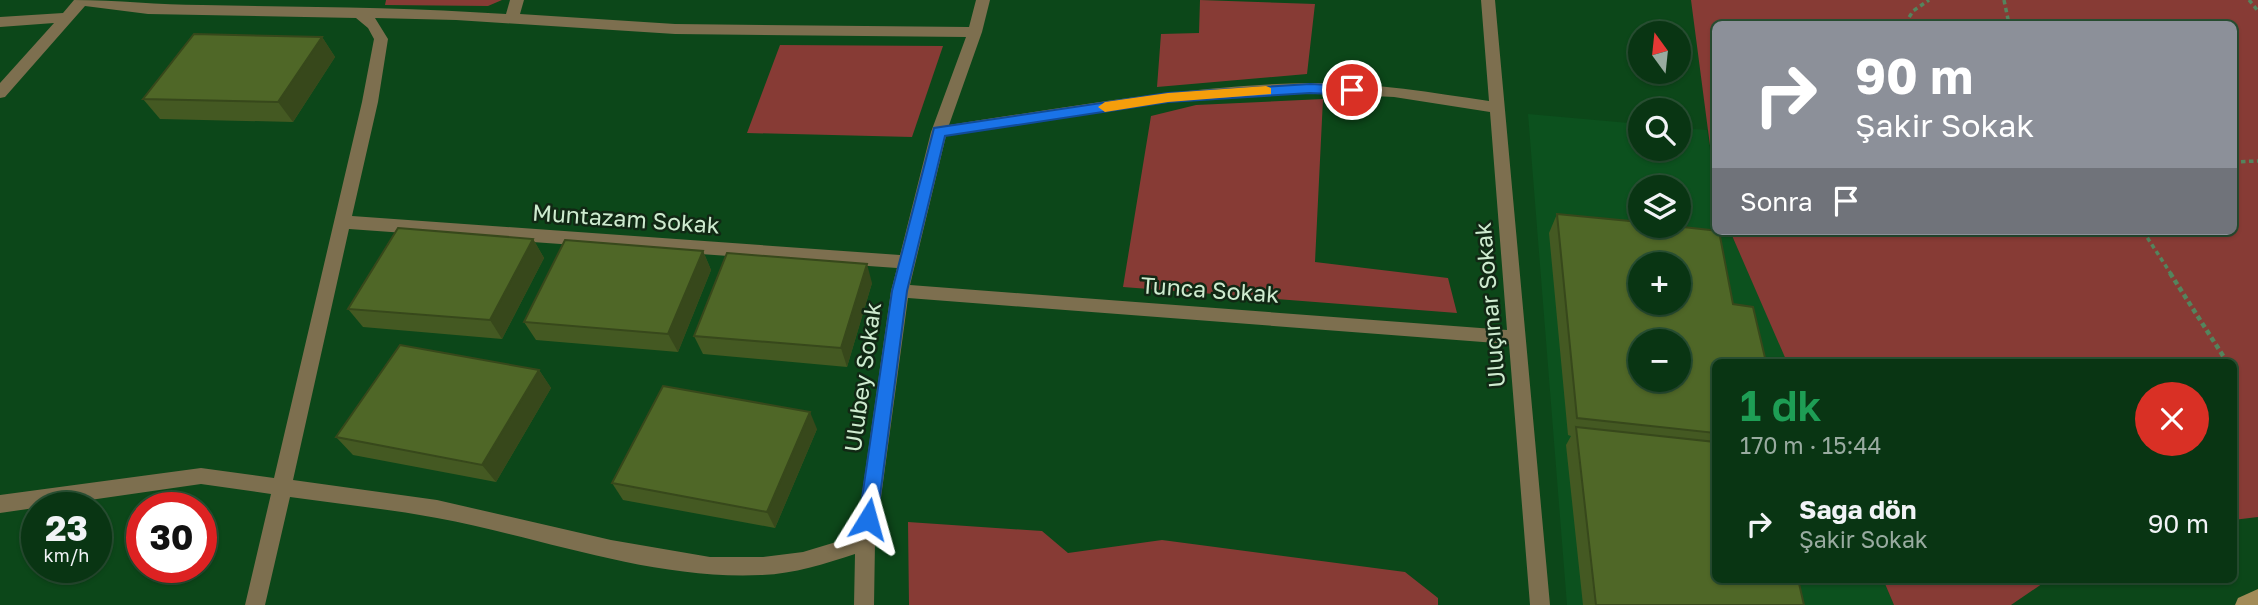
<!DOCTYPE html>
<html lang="tr">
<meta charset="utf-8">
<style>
:root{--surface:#093513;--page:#174021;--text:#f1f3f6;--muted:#99aba0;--line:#295033}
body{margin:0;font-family:"Golos Text",sans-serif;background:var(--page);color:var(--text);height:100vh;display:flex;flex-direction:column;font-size:26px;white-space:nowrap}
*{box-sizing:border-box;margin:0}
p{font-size:23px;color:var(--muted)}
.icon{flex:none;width:38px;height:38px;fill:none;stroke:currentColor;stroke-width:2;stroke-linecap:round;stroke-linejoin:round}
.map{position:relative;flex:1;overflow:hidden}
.panel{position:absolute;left:1712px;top:359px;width:525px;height:224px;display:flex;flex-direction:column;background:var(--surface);border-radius:10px;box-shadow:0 2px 5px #0004,0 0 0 2px var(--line)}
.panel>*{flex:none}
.top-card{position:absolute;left:1712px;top:21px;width:525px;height:214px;border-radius:10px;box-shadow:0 2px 5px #0004,0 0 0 2px var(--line);background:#8c9099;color:#fff;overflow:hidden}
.needle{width:46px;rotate:345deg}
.buttons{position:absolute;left:1628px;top:21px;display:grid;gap:14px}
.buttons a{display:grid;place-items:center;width:63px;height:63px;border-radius:50%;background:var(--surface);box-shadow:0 2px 5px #0004,0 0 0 2px var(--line);font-size:35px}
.speed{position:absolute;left:21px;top:492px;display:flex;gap:14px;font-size:35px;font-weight:700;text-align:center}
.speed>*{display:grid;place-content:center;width:91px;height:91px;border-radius:50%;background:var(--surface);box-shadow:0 2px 5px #0004,0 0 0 2px var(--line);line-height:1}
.speed small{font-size:18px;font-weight:400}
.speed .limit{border:10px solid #d22;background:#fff;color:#111}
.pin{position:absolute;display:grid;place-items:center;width:60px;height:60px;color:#fff;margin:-30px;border:4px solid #fff;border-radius:50%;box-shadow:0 2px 7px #0007}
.me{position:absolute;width:77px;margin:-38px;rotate:8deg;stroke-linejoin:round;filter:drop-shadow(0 0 5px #0008)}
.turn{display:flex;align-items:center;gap:24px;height:147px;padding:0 28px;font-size:32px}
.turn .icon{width:91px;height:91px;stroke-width:2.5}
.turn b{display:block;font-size:49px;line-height:60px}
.then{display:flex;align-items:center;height:66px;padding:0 28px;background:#0003;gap:14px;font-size:26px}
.round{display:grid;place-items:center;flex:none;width:74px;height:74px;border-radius:37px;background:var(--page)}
.headline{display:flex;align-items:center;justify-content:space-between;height:119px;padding:0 28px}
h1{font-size:42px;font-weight:600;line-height:52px;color:#1e9e55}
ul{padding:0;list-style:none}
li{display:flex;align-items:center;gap:21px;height:91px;padding:0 28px}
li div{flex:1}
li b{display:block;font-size:26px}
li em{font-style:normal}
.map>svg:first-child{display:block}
</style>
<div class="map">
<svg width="2258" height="605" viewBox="0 0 2258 605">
<rect width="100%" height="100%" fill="#0c4719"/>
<!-- built -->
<path fill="#0c511e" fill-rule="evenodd" d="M 1528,114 L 1640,124 L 1640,149 L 1678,149 L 1678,128 L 1707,130 L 1715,184 L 1715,231 L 1730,231 L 1788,362 L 1715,362 L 1715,579 L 1883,579 L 1894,605 L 1567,605 ZM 1640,187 L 1678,187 L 1678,226 L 1640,226 ZM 1640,264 L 1678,264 L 1678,303 L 1640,303 ZM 1640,341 L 1678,341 L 1678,380 L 1640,380 Z"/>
<!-- green -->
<g fill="#873b35">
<path d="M 386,0 L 502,0 L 488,6 L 385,5 Z"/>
<path d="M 1200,0 L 1315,4 L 1307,74 L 1157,87 L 1161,34 L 1199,33 Z"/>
<path d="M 1691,0 L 2258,0 L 2258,517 L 2233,520 L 2233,362 L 1787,362 L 1730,231 L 2233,231 L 2233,24 L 1715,24 L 1715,184 Z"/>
<path d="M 780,45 L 943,46 L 912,137 L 747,133 Z"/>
<path d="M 1323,99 L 1315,262 L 1448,278 L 1457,313 L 1123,287 L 1151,116 L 1196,105 Z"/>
<path d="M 908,522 L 1042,531 L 1068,553 L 1162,540 L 1405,572 L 1438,598 L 1438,605 L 909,605 Z"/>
<path d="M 1883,579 L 2049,579 L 2011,605 L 1894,605 Z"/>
</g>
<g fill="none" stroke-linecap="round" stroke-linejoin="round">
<!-- path-far1 -->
<g stroke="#54845d" stroke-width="3.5" stroke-dasharray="4.5 3.5" stroke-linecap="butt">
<path d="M 2004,0 L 2009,24"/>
<path d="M 2249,0 L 2258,11"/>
<path d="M 1905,24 L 1913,11 L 1929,0"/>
<path d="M 2233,162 L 2258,161"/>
<path d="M 2143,231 L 2171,274"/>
</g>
<!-- path -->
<path stroke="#54845d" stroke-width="4.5" stroke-dasharray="5 3.5" stroke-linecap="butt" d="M 2170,273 L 2227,362"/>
<!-- street -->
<path fill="#7d6f4f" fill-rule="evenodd" d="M 74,0 C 117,0 159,5 202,5 C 304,7 405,7 506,14 L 510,0 L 524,0 L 520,14 L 675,24 L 969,27 L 976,0 L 990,0 L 982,32 L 949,125 C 1069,107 1188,85 1309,83 C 1370,82 1429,92 1489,101 L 1481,0 L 1495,0 L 1550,605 L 1530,605 L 1509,344 L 908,298 L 875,542 L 874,605 L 854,605 L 855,554 C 824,564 794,574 761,575 C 651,580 544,538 437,518 C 389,509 339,504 290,497 L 265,605 L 245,605 L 271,494 L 201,484 L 0,513 L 0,495 L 201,468 L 274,478 L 362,102 L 374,39 L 368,28 L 356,18 L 148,14 L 85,6 L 5,97 L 0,98 L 0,83 L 54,23 L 0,27 L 0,17 L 63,13 ZM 375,18 L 456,20 L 675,34 L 966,37 L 931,132 L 900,255 L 352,216 L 378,102 L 388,39 ZM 1310,93 L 1394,97 L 1490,112 L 1507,330 L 910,285 L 946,136 L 1168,102 ZM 349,229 L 897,268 L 891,291 L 856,536 L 803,552 L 763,557 L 710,557 L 611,540 L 437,500 L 293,480 Z"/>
<!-- secondary -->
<path fill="#a28b57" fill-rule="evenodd" d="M 2258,589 L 2258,605 L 2235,605 L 2238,598 Z"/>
</g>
<!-- wall -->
<g fill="#445922">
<path d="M 322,37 L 335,57 L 293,122 L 160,119 L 143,99 Z"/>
<path d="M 1557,214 L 1715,362 L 1715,579 L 1804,605 L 1583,605 L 1566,445 L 1571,436 L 1568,435 L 1549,233 Z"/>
<path d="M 533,239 L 544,258 L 502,339 L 363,327 L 348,309 Z"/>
<path d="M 703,251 L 711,270 L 678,352 L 536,340 L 524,322 Z"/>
<path d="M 872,283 L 847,367 L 703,354 L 694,336 Z"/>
<path d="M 539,370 L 551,388 L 496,482 L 353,455 L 336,437 Z"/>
<path d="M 817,429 L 775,528 L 623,500 L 612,483 Z"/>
</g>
<!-- shaded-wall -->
<g fill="#37481b">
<path d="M 322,37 L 335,57 L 293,122 L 278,102 Z"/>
<path d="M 533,239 L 544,258 L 502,339 L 490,320 Z"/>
<path d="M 703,251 L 711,270 L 678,352 L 668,334 Z"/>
<path d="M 867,264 L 872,283 L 847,367 L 841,348 Z"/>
<path d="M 539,370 L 551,388 L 496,482 L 482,465 Z"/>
<path d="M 810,412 L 817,429 L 775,528 L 767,512 Z"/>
</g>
<!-- building -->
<g fill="#4f6727" stroke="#37481b" stroke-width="2" fill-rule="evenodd">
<path d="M 194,34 L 322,37 L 278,102 L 143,99 Z"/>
<path d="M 1557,214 L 1640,222 L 1640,226 L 1674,226 L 1719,231 L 1733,304 L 1753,307 L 1766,362 L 1715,362 L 1715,433 L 1577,418 ZM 1640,264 L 1678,264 L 1678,303 L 1640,303 ZM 1640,341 L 1678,341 L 1678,380 L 1640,380 Z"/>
<path d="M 398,228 L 533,239 L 490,320 L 348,309 Z"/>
<path d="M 565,240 L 703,251 L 668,334 L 524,322 Z"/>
<path d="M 727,253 L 867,264 L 841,348 L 694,336 Z"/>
<path d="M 400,345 L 539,370 L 482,465 L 336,437 Z"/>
<path d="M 663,386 L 810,412 L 767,512 L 612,483 Z"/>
<path d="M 1576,427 L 1715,442 L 1715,579 L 1798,579 L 1804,605 L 1596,605 Z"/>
</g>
<!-- route -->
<path fill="#1a73e8" stroke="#114b97" stroke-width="2" d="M 1310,84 L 1352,86 L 1359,90 L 1352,95 L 1310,93 L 1168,102 L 945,136 L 907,291 L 877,519 L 875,525 L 868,527 L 862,525 L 859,519 L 892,291 L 934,128 L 1168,93 Z"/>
<!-- slow -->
<path fill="#f59e0b" d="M 1266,86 L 1271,88 L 1271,94 L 1168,102 L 1105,112 L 1098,107 L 1105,102 L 1168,93 Z"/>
<g text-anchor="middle" stroke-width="5" stroke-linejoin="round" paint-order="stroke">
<!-- street labels -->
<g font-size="23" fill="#ceebcf" stroke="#112814">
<text transform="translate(626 219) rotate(4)" y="8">Muntazam Sokak</text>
<text transform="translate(1210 290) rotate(4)" y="8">Tunca Sokak</text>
<text transform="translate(1490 305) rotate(-95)" y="8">Uluçınar Sokak</text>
<text transform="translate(863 377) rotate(-82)" y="8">Ulubey Sokak</text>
</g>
</g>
</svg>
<div class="buttons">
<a><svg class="needle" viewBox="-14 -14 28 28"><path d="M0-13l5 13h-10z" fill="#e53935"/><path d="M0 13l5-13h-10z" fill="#99aba0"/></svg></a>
<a><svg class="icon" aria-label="search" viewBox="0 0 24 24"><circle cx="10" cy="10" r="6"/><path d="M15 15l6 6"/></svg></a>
<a><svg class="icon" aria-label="layers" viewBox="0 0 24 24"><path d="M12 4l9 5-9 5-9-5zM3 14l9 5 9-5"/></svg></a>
<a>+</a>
<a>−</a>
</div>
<div class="speed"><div>23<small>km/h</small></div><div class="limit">30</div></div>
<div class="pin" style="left:1352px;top:90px;background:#d93025"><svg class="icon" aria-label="arrive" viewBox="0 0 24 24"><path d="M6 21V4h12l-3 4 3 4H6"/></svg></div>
<svg class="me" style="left:868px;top:519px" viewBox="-20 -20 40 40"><path d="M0-17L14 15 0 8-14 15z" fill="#1a73e8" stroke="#fff" stroke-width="4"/></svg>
<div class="top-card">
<div class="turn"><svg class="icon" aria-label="right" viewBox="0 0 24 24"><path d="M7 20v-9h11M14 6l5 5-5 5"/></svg><div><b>90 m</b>Şakir Sokak</div></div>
<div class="then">Sonra<svg class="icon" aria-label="arrive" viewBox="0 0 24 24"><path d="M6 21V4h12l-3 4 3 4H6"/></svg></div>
</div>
<section class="panel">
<div class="headline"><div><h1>1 dk</h1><p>170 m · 15:44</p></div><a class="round" style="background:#d93025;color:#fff"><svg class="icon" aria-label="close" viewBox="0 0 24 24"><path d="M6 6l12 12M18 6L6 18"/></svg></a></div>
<ul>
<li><svg class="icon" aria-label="right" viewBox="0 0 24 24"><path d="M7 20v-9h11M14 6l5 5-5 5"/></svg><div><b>Sağa dön</b><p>Şakir Sokak</p></div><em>90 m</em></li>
</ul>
</section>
</div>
